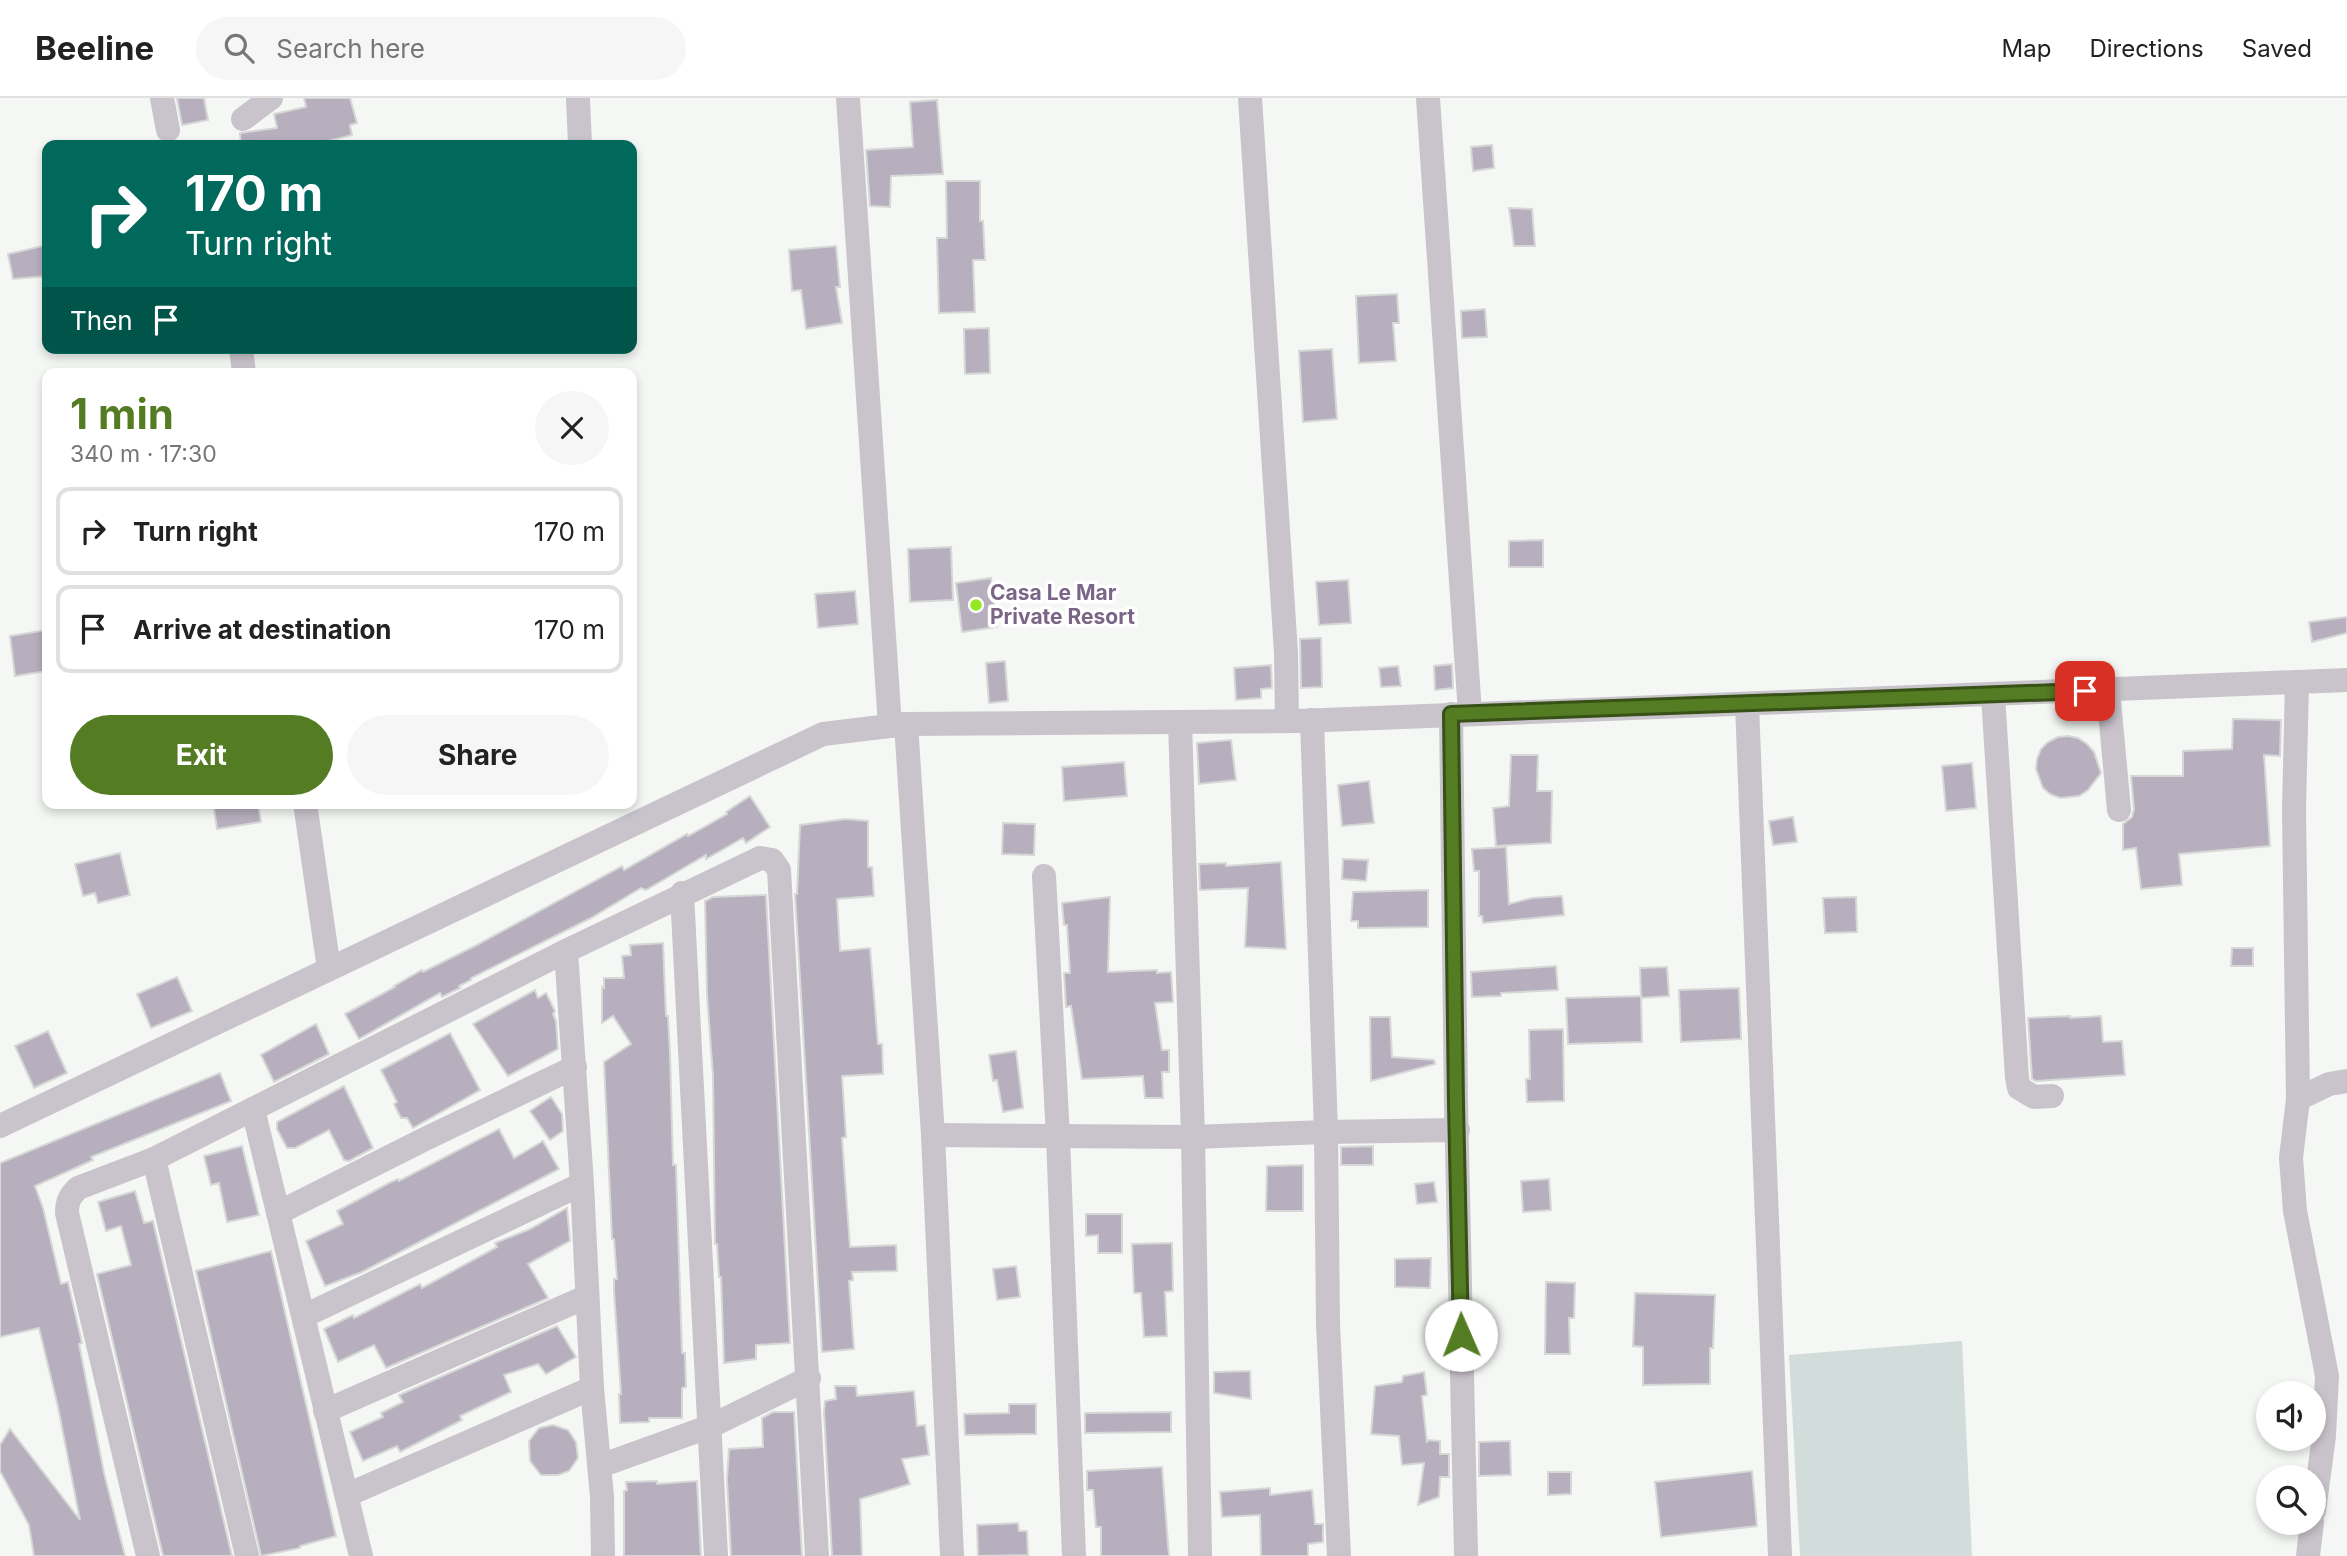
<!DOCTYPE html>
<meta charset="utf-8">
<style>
:root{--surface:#fff;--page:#f6f6f6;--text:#222;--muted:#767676;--line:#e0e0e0;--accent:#547c22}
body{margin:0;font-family:Inter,sans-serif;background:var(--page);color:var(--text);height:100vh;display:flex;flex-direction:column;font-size:26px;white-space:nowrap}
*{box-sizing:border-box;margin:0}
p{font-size:23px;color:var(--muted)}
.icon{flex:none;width:38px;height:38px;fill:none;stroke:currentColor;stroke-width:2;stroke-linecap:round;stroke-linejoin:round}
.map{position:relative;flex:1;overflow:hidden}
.drawer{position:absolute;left:42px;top:270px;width:595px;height:441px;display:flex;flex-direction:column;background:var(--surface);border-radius:14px;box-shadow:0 4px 10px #0003}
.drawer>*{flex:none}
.guide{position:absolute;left:42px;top:42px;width:595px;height:214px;border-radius:14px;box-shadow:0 4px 10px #0003;background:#00695c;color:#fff;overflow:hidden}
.controls{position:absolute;left:2256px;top:1283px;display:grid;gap:14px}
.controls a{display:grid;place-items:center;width:70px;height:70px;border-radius:50%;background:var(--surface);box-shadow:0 4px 10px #0003;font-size:35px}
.pin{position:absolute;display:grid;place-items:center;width:60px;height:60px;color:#fff;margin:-30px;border-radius:14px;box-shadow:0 4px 10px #0006}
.me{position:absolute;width:77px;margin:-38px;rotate:359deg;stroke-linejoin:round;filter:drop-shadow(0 0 5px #0008)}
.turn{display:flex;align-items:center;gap:24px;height:147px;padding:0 28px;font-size:32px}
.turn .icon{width:91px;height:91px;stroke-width:2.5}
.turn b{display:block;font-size:49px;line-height:60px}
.then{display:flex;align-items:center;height:66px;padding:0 28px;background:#0003;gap:14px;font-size:26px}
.round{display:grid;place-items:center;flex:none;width:74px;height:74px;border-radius:37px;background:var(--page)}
.overview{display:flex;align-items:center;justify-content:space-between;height:119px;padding:0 28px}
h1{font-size:42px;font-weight:700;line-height:52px;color:var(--accent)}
.primary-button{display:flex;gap:14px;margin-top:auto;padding:14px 28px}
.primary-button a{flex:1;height:80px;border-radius:42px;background:var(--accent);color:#fff;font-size:28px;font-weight:700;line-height:80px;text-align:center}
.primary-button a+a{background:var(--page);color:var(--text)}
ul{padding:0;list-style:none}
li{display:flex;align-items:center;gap:21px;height:88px;margin:0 14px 10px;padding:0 14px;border:4px solid var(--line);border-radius:14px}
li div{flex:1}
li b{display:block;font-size:26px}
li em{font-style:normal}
header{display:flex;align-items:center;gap:42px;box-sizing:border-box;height:98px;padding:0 35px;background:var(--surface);border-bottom:2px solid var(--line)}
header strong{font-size:33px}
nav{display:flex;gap:38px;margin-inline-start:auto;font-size:24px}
.search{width:490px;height:63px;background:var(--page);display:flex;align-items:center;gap:18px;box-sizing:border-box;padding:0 24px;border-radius:38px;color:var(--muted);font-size:26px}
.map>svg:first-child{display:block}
</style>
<header>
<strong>Beeline</strong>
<div class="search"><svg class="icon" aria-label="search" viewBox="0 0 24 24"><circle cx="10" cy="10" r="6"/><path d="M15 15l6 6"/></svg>Search here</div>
<nav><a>Map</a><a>Directions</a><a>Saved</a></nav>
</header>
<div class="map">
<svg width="2347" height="1458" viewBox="0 0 2347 1458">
<rect width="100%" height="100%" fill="#f4f7f4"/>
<!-- green -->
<path fill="#d2dcdb" d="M 1962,1243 L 1972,1458 L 1800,1458 L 1789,1257 Z"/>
<!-- building -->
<g fill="#b7afbd" stroke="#d6d8d7" stroke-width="2">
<path d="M 177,0 L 204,0 L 208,22 L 182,27 Z"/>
<path d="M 304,0 L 350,0 L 357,25 L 350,27 L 352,37 L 312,47 L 241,47 L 240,35 L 277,30 L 274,16 L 306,9 Z"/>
<path d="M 937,2 L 943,76 L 891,78 L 890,109 L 870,108 L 866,52 L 913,49 L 910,4 Z"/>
<path d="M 1492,47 L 1494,70 L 1473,73 L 1471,49 Z"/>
<path d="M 946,83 L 980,83 L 980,123 L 983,123 L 985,162 L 973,162 L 975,214 L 939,215 L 937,140 L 947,140 Z"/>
<path d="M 1509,110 L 1532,111 L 1535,148 L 1514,148 Z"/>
<path d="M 47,147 L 47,178 L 13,181 L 8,156 Z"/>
<path d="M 836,148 L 840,189 L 836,189 L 842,225 L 806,231 L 801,192 L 792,193 L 789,152 Z"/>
<path d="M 1397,196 L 1399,225 L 1393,225 L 1396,263 L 1359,265 L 1356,198 Z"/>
<path d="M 1485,211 L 1487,239 L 1462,240 L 1461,213 Z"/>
<path d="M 989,230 L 990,275 L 965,276 L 964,231 Z"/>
<path d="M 1332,251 L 1337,321 L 1303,324 L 1299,253 Z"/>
<path d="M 1543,442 L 1543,469 L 1509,469 L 1509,443 Z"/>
<path d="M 951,449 L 953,502 L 910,504 L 908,451 Z"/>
<path d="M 991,480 L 997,529 L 962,534 L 956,485 Z"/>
<path d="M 1348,482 L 1351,525 L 1319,527 L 1316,484 Z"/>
<path d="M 855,493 L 858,526 L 818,530 L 815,496 Z"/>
<path d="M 2347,519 L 2347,535 L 2312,544 L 2309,524 Z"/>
<path d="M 47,532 L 47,573 L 15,578 L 10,538 Z"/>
<path d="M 1321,540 L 1322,589 L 1301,590 L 1300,541 Z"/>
<path d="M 1005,563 L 1008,603 L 989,605 L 986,565 Z"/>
<path d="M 1452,566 L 1453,590 L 1435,592 L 1434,568 Z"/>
<path d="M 1271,567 L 1272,590 L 1261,591 L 1261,600 L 1236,602 L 1234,570 Z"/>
<path d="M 1398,568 L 1401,588 L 1381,589 L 1379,570 Z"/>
<path d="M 2233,621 L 2281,622 L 2280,658 L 2264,657 L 2270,748 L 2179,756 L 2182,787 L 2141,791 L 2136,750 L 2123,752 L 2123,726 L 2132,719 L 2134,711 L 2131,678 L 2183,678 L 2183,653 L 2232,651 Z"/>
<path d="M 2068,638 L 2078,640 L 2087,646 L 2094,654 L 2101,675 L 2088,692 L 2079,698 L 2060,700 L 2050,696 L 2043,690 L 2036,671 L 2037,661 L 2041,651 L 2048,644 L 2058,639 Z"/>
<path d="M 1231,642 L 1236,682 L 1199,686 L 1197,645 Z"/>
<path d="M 1511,657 L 1538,657 L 1537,693 L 1552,693 L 1551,745 L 1496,748 L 1493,710 L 1509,708 Z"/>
<path d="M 1124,664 L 1127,698 L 1064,703 L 1062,669 Z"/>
<path d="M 1972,665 L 1976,710 L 1946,713 L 1942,668 Z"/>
<path d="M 1369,683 L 1374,725 L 1342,728 L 1338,687 Z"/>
<path d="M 750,698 L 770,729 L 746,745 L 743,740 L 706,761 L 706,757 L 646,792 L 641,790 L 591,820 L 471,880 L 471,882 L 459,888 L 460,890 L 442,899 L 440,895 L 359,941 L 345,916 L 395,889 L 394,888 L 422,872 L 423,874 L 475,848 L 622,768 L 624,772 L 687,736 L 688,738 L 727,716 L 726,714 Z"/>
<path d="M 213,705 L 258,705 L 261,724 L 217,731 Z"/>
<path d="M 1793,719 L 1797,744 L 1773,747 L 1769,723 Z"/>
<path d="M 845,721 L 868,723 L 868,769 L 872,769 L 874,798 L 837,801 L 840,853 L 870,850 L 878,946 L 882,946 L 883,976 L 842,978 L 846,1039 L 842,1040 L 850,1149 L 896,1147 L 897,1173 L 852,1174 L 853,1182 L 849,1183 L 854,1251 L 822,1254 L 795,796 L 797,796 L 800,727 Z"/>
<path d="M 1003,725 L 1035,726 L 1034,757 L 1002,756 Z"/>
<path d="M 1506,749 L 1509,806 L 1532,800 L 1562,798 L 1564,817 L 1483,825 L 1482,818 L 1479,818 L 1479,773 L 1474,773 L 1472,751 Z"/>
<path d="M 120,755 L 130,797 L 98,805 L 95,795 L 83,798 L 75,766 Z"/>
<path d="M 1343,761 L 1368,762 L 1366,783 L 1342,781 Z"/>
<path d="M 1281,764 L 1286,851 L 1245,849 L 1248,790 L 1200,792 L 1199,766 L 1226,765 L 1226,768 Z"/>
<path d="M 1428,792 L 1428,829 L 1358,830 L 1358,823 L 1351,823 L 1353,794 Z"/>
<path d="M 766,797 L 790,1245 L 756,1247 L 756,1261 L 724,1265 L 721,1179 L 719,1179 L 717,1146 L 715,1146 L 713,978 L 707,897 L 705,803 L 713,799 Z"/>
<path d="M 1110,799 L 1108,874 L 1157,872 L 1157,875 L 1171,874 L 1173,904 L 1155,905 L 1162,952 L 1169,952 L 1169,974 L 1162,974 L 1163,1000 L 1145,1000 L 1143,978 L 1082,981 L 1071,908 L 1066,909 L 1064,875 L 1070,875 L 1067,827 L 1064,827 L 1062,805 Z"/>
<path d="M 1856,799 L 1857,834 L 1825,835 L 1823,800 Z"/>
<path d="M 663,845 L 666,918 L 668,918 L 670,955 L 673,1067 L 676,1067 L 682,1255 L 685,1255 L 686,1289 L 682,1290 L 682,1320 L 649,1320 L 649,1324 L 620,1325 L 619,1296 L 621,1296 L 614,1193 L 614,1181 L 617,1181 L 614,1141 L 612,1141 L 604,964 L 631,946 L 613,918 L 602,925 L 602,889 L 604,890 L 604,880 L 624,880 L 622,858 L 631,857 L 630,847 Z"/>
<path d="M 2232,850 L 2253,850 L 2253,868 L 2231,868 Z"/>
<path d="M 1556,868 L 1558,892 L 1501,895 L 1501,898 L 1472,899 L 1471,874 Z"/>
<path d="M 1667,869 L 1669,898 L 1641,900 L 1640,870 Z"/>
<path d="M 177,879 L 192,913 L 151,930 L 137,896 Z"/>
<path d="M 1739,890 L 1741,941 L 1681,944 L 1679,892 Z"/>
<path d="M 535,892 L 538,900 L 546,895 L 555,913 L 553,916 L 556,923 L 558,951 L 508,978 L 473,926 Z"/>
<path d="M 1641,898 L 1642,944 L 1568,946 L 1566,900 Z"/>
<path d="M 2070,918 L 2070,920 L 2101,918 L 2103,944 L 2122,943 L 2125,977 L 2036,983 L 2032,981 L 2028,920 Z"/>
<path d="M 1370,919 L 1390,919 L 1392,959 L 1434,962 L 1435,966 L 1371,983 Z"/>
<path d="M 316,926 L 329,956 L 274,984 L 261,957 Z"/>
<path d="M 1563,931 L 1564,1003 L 1527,1004 L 1526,981 L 1530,981 L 1529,932 Z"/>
<path d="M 48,933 L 67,975 L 34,990 L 15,948 Z"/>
<path d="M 450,935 L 480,992 L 413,1030 L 407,1020 L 401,1020 L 394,1006 L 397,1004 L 381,972 Z"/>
<path d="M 1016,953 L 1023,1010 L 1003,1014 L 997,982 L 993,983 L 989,957 Z"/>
<path d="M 220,975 L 231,1003 L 91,1059 L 93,1062 L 35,1088 L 43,1110 L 61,1186 L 68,1184 L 82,1245 L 79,1246 L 104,1375 L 125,1458 L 34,1458 L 29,1427 L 0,1373 L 0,1347 L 10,1331 L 80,1422 L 58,1309 L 39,1230 L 0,1239 L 0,1065 Z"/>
<path d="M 344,988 L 373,1050 L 349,1063 L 344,1062 L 329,1032 L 295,1050 L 287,1050 L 277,1031 L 277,1024 Z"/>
<path d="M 551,999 L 562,1016 L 563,1033 L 550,1042 L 530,1013 Z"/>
<path d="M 499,1031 L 514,1060 L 543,1043 L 559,1071 L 362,1174 L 325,1188 L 306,1143 L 343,1126 L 337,1113 L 391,1084 L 398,1081 L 399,1083 Z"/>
<path d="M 242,1048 L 259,1117 L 227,1124 L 219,1085 L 211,1087 L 204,1058 Z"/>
<path d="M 1373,1048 L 1373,1067 L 1341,1067 L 1341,1049 Z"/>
<path d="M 1303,1067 L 1303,1113 L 1266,1113 L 1267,1068 Z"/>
<path d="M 1549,1081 L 1551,1112 L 1523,1114 L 1521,1083 Z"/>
<path d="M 1434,1084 L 1437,1104 L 1417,1106 L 1415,1086 Z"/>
<path d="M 135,1093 L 144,1125 L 153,1123 L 232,1458 L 163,1458 L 97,1176 L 131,1167 L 121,1128 L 106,1133 L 98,1104 Z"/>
<path d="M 567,1110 L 570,1143 L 528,1166 L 548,1200 L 386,1270 L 374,1247 L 338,1264 L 324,1231 L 353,1217 L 354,1220 L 420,1186 L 422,1190 L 497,1149 L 495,1145 L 530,1131 Z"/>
<path d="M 1086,1116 L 1122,1116 L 1122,1155 L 1098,1155 L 1098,1137 L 1086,1138 Z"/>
<path d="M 1172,1145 L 1173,1193 L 1165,1194 L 1167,1238 L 1144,1239 L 1141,1195 L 1134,1195 L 1132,1146 Z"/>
<path d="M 271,1153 L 336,1438 L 300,1448 L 300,1450 L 261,1458 L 196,1173 Z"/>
<path d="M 1431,1160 L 1430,1190 L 1395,1189 L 1395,1161 Z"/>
<path d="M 1016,1168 L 1020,1199 L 997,1202 L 993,1171 Z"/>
<path d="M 1546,1184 L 1575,1185 L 1574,1220 L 1569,1220 L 1570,1256 L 1545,1256 Z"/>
<path d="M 1635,1195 L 1715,1197 L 1713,1250 L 1710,1250 L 1710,1286 L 1643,1287 L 1643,1249 L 1633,1248 Z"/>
<path d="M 557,1228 L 576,1259 L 546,1276 L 538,1266 L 504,1277 L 511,1294 L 460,1318 L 462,1322 L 400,1354 L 397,1348 L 363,1363 L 350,1334 L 383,1319 L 381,1315 L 403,1304 L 399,1297 Z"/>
<path d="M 1250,1273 L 1251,1301 L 1214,1295 L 1214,1274 Z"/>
<path d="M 1424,1274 L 1427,1297 L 1422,1298 L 1427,1345 L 1427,1342 L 1440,1343 L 1440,1356 L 1449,1356 L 1449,1379 L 1440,1379 L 1439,1399 L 1418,1407 L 1424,1365 L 1402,1367 L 1399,1338 L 1371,1336 L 1375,1288 L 1402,1284 L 1403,1278 Z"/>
<path d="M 835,1288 L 856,1288 L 857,1298 L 914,1293 L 917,1328 L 925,1327 L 929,1357 L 902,1361 L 910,1386 L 860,1401 L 862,1458 L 832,1458 L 824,1314 L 825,1303 L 836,1301 Z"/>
<path d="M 1009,1306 L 1036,1306 L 1036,1336 L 965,1337 L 964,1316 L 1009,1315 Z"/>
<path d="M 773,1314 L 794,1314 L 802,1458 L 731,1458 L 727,1381 L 729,1351 L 763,1349 L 762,1320 Z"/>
<path d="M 1171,1314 L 1171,1334 L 1085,1335 L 1085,1315 Z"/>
<path d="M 553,1327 L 568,1332 L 576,1344 L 578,1360 L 569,1373 L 558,1377 L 541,1377 L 530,1363 L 529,1343 L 539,1330 Z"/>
<path d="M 1510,1343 L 1511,1377 L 1479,1378 L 1479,1344 Z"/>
<path d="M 1162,1369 L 1169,1458 L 1101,1458 L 1101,1429 L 1096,1429 L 1093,1392 L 1087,1392 L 1087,1373 Z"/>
<path d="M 1752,1373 L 1757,1428 L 1661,1439 L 1655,1384 Z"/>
<path d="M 1548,1374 L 1571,1374 L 1571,1396 L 1548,1397 Z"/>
<path d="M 657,1383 L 657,1386 L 697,1383 L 701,1458 L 624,1458 L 624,1393 L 627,1392 L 626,1384 Z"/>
<path d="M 1270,1390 L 1270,1397 L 1312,1392 L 1315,1426 L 1323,1426 L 1323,1444 L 1308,1446 L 1308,1458 L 1261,1458 L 1260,1417 L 1222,1419 L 1220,1394 Z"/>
<path d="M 1018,1425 L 1019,1433 L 1027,1433 L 1028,1457 L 978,1458 L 977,1427 Z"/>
</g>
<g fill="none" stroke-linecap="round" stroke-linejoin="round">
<!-- minor -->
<g stroke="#c9c4cb" stroke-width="24">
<path d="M 162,0 L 168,32"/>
<path d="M 578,0 L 580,47"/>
<path d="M 848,0 L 890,628"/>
<path d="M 1250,0 L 1286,555 L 1287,623"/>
<path d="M 1428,0 L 1470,615"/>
<path d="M 243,21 L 271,0"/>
<path d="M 241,250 L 244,275"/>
<path d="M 2297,584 L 2294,711 L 2298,1001"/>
<path d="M 2108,592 L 2119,712"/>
<path d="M 1993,597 L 2017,980 L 2019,990 L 2034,999 L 2052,998"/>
<path d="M 1747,606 L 1780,1458"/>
<path d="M 1451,616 L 1456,1006 L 1466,1458"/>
<path d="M 1312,622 L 1326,1034 L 1328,1225 L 1339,1458"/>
<path d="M 1180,624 L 1193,1039 L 1200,1458"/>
<path d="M 906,626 L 933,1037 L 952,1458"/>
<path d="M 305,705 L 329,871"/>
<path d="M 1044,778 L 1058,1039 L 1074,1458"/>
<path d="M 682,795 L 716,1458"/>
<path d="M 566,853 L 582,1086 L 592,1290 L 602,1399 L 603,1458"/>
<path d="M 253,1011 L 361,1458"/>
<path d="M 0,1028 L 823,636 L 906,626 L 1299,623 L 2347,582"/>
<path d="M 933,1037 L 1193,1039 L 1326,1034 L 1458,1032"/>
<path d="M 154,1061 L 247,1458"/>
<path d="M 278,1115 L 425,1041 L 575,969"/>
<path d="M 304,1218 L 582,1086"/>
<path d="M 325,1313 L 586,1199"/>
<path d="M 600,1368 L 711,1328 L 809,1280"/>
<path d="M 347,1397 L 592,1290"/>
<path d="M 2314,1413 L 2324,1338 L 2327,1278 L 2295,1113 L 2291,1060 L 2298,1001 L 2329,986 L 2347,983"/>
<path d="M 148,1458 L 67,1115 C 67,1103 70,1098 78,1090 L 154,1061 L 566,853 L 760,760 L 772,762 L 779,772 L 817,1458"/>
<path d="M 2308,1458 L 2312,1424"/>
</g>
</g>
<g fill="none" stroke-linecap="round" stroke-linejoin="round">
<defs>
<path id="route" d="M 1461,1237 L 1456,1006 L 1451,616 L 2085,593"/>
</defs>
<!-- route casing -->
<use href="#route" stroke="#375116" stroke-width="18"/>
<!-- route -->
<use href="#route" stroke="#547c22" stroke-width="12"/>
</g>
<!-- markers -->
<circle fill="#92e922" stroke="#fff" stroke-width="2.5" cx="976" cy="507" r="7"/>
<g text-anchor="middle" stroke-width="7" stroke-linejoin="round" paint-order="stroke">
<!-- poi labels -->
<g font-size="21" font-weight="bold" fill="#7a6586" stroke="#fff" text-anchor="start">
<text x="990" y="502">Casa Le Mar<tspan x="990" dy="24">Private Resort</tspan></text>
</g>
</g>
</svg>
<div class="controls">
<a><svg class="icon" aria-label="sound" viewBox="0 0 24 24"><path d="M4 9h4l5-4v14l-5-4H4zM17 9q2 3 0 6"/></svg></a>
<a><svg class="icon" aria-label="search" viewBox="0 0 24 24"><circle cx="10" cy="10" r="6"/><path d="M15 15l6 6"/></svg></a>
</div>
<div class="pin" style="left:2085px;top:593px;background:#d93025"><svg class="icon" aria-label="arrive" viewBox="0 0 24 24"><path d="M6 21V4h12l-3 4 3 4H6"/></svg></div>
<svg class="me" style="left:1461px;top:1237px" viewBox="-20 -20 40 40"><circle r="19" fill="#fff"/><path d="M0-13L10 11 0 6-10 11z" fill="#547c22"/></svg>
<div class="guide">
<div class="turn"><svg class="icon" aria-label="right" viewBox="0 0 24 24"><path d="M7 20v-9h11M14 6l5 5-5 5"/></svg><div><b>170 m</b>Turn right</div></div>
<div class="then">Then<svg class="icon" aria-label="arrive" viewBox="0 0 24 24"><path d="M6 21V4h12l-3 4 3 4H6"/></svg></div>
</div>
<section class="drawer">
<div class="overview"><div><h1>1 min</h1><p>340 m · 17:30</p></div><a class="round"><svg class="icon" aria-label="close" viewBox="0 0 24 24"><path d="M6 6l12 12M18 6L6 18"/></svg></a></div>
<ul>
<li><svg class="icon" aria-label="right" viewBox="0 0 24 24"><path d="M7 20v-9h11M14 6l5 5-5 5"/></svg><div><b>Turn right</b></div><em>170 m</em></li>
<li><svg class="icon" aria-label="arrive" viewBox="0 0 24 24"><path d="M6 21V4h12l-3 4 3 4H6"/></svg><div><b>Arrive at destination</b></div><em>170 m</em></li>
</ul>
<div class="primary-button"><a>Exit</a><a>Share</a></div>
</section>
</div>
